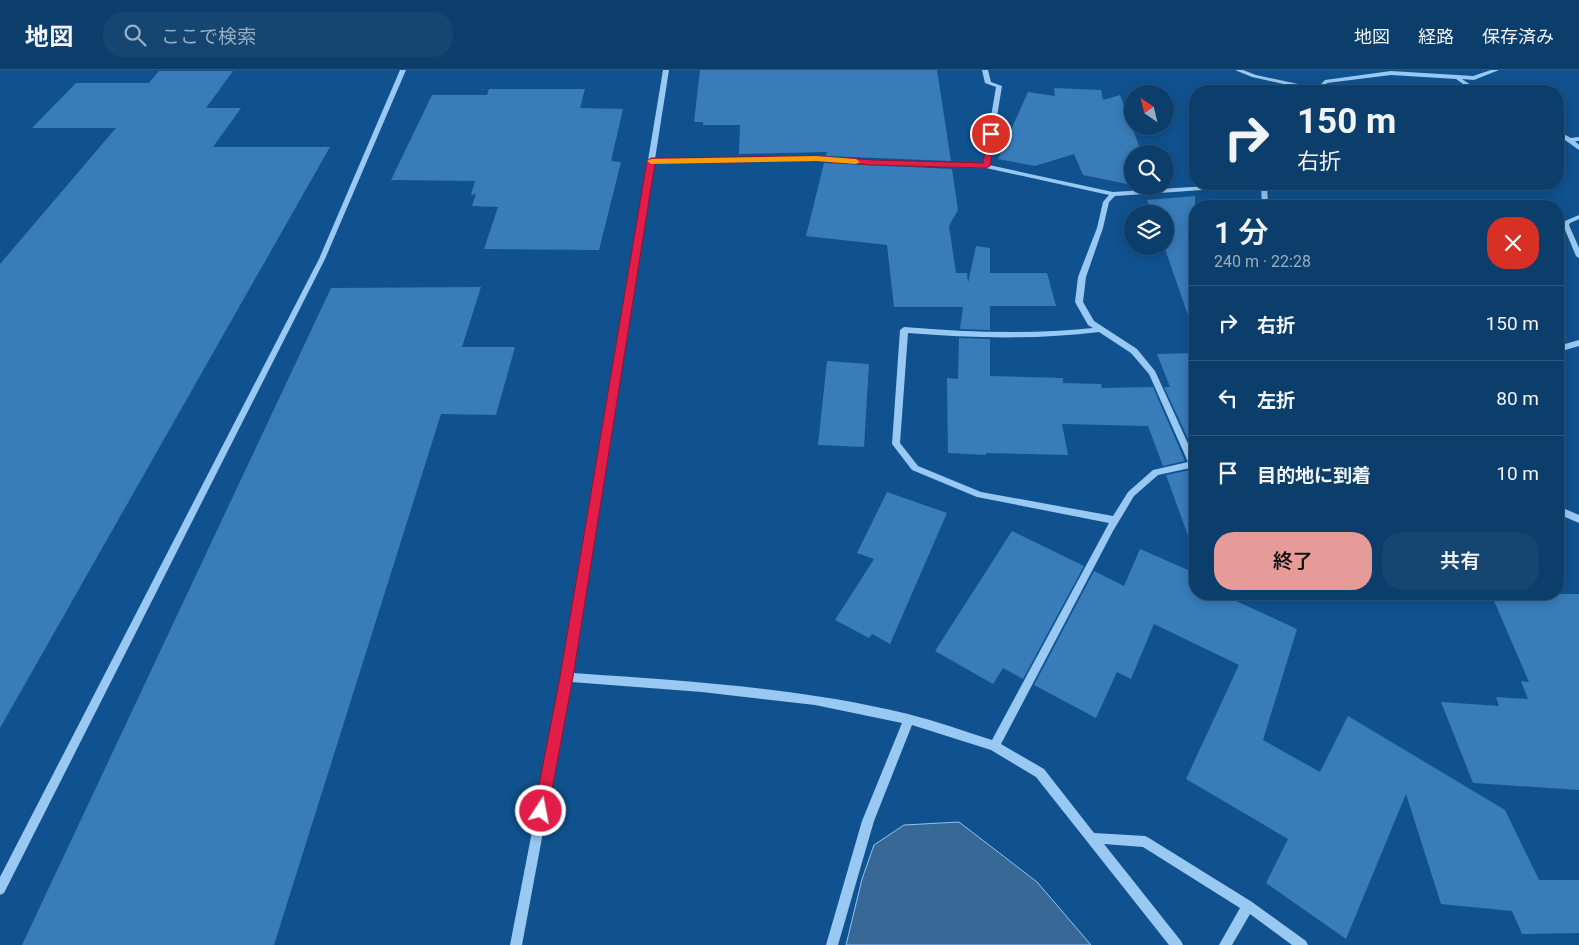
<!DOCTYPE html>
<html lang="ja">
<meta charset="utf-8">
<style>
:root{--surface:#0c3e6b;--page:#154571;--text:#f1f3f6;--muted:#9aaec1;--line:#2c577e;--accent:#e69b98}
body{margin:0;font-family:Roboto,"Noto Sans JP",sans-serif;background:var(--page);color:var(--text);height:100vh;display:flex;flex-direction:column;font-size:19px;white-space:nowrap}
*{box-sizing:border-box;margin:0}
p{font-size:16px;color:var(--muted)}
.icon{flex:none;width:28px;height:28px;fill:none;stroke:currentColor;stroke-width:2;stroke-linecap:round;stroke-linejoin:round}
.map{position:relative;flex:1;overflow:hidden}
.sheet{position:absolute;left:1189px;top:130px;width:375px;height:400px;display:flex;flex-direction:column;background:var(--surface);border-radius:20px;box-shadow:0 2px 12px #0003,0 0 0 1px var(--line)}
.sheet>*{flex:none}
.top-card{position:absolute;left:1189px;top:15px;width:375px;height:105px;border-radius:20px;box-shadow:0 2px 12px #0003,0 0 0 1px var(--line);background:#0c3e6b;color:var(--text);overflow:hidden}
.needle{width:32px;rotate:325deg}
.tools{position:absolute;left:1124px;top:15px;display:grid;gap:10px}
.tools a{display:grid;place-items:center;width:50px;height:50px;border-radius:50%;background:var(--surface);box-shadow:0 2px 12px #0003,0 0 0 1px var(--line);font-size:25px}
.pin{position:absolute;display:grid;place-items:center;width:42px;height:42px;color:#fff;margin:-21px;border:2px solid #fff;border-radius:50%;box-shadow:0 1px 5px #0007}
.me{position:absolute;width:55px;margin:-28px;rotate:11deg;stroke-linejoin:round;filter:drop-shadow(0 0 4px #0008)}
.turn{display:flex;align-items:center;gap:18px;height:105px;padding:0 25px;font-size:22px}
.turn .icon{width:65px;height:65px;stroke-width:2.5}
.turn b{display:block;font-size:35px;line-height:42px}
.round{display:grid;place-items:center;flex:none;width:52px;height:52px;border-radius:20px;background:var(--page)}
.head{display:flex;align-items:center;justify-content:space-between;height:85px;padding:0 25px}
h1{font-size:30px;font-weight:600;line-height:38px}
.action{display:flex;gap:10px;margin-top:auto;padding:10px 25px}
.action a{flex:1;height:58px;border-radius:20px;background:var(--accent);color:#111;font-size:20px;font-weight:600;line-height:58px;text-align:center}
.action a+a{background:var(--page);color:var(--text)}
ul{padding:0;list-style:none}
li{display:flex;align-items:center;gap:15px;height:75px;padding:0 25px;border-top:1px solid var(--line)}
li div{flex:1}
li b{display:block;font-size:19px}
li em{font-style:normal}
header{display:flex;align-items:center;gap:30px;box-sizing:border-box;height:70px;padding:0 25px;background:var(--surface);border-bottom:1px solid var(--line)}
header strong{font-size:24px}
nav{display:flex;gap:28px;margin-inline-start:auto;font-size:18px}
.search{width:350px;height:45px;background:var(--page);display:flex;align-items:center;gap:12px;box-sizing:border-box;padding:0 18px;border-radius:20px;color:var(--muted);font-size:19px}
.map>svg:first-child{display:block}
</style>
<header>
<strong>地図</strong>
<div class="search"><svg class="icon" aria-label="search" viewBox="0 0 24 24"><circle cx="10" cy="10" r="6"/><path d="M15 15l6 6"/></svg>ここで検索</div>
<nav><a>地図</a><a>経路</a><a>保存済み</a></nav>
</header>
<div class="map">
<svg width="1579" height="875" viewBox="0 0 1579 875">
<rect width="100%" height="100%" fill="#10528f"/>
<!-- water -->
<path fill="#386996" stroke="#8ac6f7" d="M 959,752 L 1037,812 L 1091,875 L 846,875 L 862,809 L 874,775 L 904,755 Z"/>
<!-- building -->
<g fill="#387cb9">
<path d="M 700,0 L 937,0 L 951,91 L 826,86 L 827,82 L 739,84 L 740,55 L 703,55 L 703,52 L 694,52 Z"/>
<path d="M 159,1 L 233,1 L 206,38 L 241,38 L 213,77 L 330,77 L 0,658 L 0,194 L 116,58 L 32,58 L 76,13 L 149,13 Z"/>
<path d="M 1054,18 L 1101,20 L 1103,30 L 1120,25 L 1142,84 L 1132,84 L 1132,115 L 1083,105 L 1074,84 L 1035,96 L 998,89 L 1028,22 L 1055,26 Z"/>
<path d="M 489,19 L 585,19 L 580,38 L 623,39 L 611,91 L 621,92 L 599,180 L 484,179 L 498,137 L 472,136 L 476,124 L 471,125 L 475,111 L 391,110 L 432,25 L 487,25 Z"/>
<path d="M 824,93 L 952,99 L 958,140 L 949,156 L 956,203 L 967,203 L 968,213 L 976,176 L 990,178 L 990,203 L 1047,203 L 1056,236 L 990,236 L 990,260 L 960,259 L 963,237 L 894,237 L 887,175 L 806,166 Z"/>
<path d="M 1195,126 L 1195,250 L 1190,251 L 1164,176 L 1165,144 L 1152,144 L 1147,130 Z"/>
<path d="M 481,217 L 462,277 L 515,277 L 496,345 L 441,344 L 274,875 L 22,875 L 331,218 Z"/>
<path d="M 959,268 L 990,269 L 990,306 L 1063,308 L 1063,313 L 1101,314 L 1102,318 L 1153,317 L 1185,391 L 1163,396 L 1148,356 L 1062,354 L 1068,385 L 986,383 L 986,385 L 948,383 L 947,308 L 958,309 Z"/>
<path d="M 1195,283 L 1195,384 L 1164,317 L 1170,317 L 1157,284 Z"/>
<path d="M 827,291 L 869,294 L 864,377 L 818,375 Z"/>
<path d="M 1195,399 L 1195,473 L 1191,474 L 1166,405 Z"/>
<path d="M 887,422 L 947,443 L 890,574 L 872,564 L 869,568 L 835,550 L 874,489 L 857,483 Z"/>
<path d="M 1012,461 L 1084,496 L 1023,609 L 1003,598 L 993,614 L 935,581 Z"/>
<path d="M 1140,479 L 1195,503 L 1195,524 L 1221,524 L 1297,559 L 1263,670 L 1320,702 L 1348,646 L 1505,740 L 1539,810 L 1579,810 L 1579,863 L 1522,864 L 1512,841 L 1441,834 L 1406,724 L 1346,869 L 1266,813 L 1288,769 L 1186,709 L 1239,595 L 1154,554 L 1131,609 L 1117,602 L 1096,648 L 1034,615 L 1094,501 L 1124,516 Z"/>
<path d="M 1491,524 L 1579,524 L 1579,720 L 1473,713 L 1441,632 L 1499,636 L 1496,627 L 1528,629 L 1521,611 L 1529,612 Z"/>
</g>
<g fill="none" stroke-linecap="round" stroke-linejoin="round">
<!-- minor -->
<g fill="#99c9f3" fill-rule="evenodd">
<path d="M 400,0 L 406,0 L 325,189 L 4,823 L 0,825 L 0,807 L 319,189 Z"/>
<path d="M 663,0 L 669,0 L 655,89 L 816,87 L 873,91 L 983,94 L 996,17 L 985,13 L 982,0 L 988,0 L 991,12 L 1002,16 L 989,95 L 1113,122 L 1239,114 L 1267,114 L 1268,136 L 1262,136 L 1261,116 L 1115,126 L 1109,132 L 1103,158 L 1086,207 L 1083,232 L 1094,251 L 1137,279 L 1155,301 L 1195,389 L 1195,397 L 1158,405 L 1134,426 L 1113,461 L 1001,674 L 1044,699 L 1094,763 L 1145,766 L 1149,768 L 1252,832 L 1306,871 L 1308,875 L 1292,875 L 1250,844 L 1232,875 L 1219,875 L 1240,838 L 1143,777 L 1104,774 L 1181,871 L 1183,875 L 1169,875 L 1036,707 L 991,680 L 912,655 L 874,751 L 838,875 L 826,875 L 862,751 L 902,653 L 815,635 L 702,622 L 571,612 L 522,875 L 510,875 L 562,607 ZM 816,91 L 873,95 L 986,98 L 1109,125 L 1103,132 L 1097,158 L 1078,207 L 1075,232 L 1088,255 L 1093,258 C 1030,265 967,262 904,257 L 900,260 L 892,374 L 912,400 L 977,427 L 1109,453 L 992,670 C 964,661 936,651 908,644 C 798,617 685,611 573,603 L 654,93 ZM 1099,262 L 1131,283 L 1149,304 L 1188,392 L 1153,400 L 1128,422 L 1113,446 L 981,422 L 918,396 L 900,373 L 908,263 C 972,268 1035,270 1099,262 Z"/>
<path d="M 1235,0 L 1243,0 L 1256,5 L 1317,18 L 1325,10 L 1391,1 L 1473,6 L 1491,0 L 1499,0 L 1474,10 L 1462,9 L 1480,21 L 1473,21 L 1456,9 L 1391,5 L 1327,13 L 1321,21 L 1315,21 L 1252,7 Z"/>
<path d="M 1558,61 L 1571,68 L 1579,67 L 1579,71 L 1575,71 L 1579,75 L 1579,80 L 1558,65 Z"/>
<path d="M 1579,145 L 1579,149 L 1570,153 L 1569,155 L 1579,178 L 1579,188 L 1576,186 L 1563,155 L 1565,151 Z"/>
<path d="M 1579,270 L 1579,276 L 1558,282 L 1558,276 Z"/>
<path d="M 1558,436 L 1579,445 L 1579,453 L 1558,444 Z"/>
</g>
</g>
<!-- route -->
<path fill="#e11d48" stroke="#92132f" d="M 989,62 L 995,64 L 990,96 L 986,98 L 873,95 L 816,91 L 655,93 L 573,607 L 548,741 L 546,746 L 541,748 L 536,746 L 534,741 L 560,607 L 647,91 L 651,88 L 816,86 L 873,90 L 983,93 Z"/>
<!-- slow -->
<path fill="#f59e0b" d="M 816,86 L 856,89 L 860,92 L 856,94 L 816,91 L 651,94 L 647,91 L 651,89 Z"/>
</svg>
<div class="tools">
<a><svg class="needle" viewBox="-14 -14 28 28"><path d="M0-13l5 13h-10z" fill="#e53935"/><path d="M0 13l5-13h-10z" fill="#9aaec1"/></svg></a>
<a><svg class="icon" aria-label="search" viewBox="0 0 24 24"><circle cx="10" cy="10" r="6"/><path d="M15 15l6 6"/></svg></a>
<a><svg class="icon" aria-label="layers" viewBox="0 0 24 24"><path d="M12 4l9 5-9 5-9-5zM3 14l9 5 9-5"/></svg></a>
</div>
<div class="pin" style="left:991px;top:64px;background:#d93025"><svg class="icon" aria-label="arrive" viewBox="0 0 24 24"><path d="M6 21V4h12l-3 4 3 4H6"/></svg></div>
<svg class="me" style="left:541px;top:741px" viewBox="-20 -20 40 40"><circle r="17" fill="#e11d48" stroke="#fff" stroke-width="3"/><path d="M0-11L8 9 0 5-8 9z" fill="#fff"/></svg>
<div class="top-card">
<div class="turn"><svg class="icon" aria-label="right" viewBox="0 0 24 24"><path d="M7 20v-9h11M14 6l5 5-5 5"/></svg><div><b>150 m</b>右折</div></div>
</div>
<section class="sheet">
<div class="head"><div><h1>1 分</h1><p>240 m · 22:28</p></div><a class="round" style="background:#d93025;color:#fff"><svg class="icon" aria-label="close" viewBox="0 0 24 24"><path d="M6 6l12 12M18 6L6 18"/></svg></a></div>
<ul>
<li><svg class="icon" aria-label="right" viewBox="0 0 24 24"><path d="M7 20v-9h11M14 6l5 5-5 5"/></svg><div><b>右折</b></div><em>150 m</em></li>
<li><svg class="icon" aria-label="left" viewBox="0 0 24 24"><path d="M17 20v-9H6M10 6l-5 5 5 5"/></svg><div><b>左折</b></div><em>80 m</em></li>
<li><svg class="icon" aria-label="arrive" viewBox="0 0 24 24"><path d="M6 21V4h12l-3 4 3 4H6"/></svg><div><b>目的地に到着</b></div><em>10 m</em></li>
</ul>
<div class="action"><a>終了</a><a>共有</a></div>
</section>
</div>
